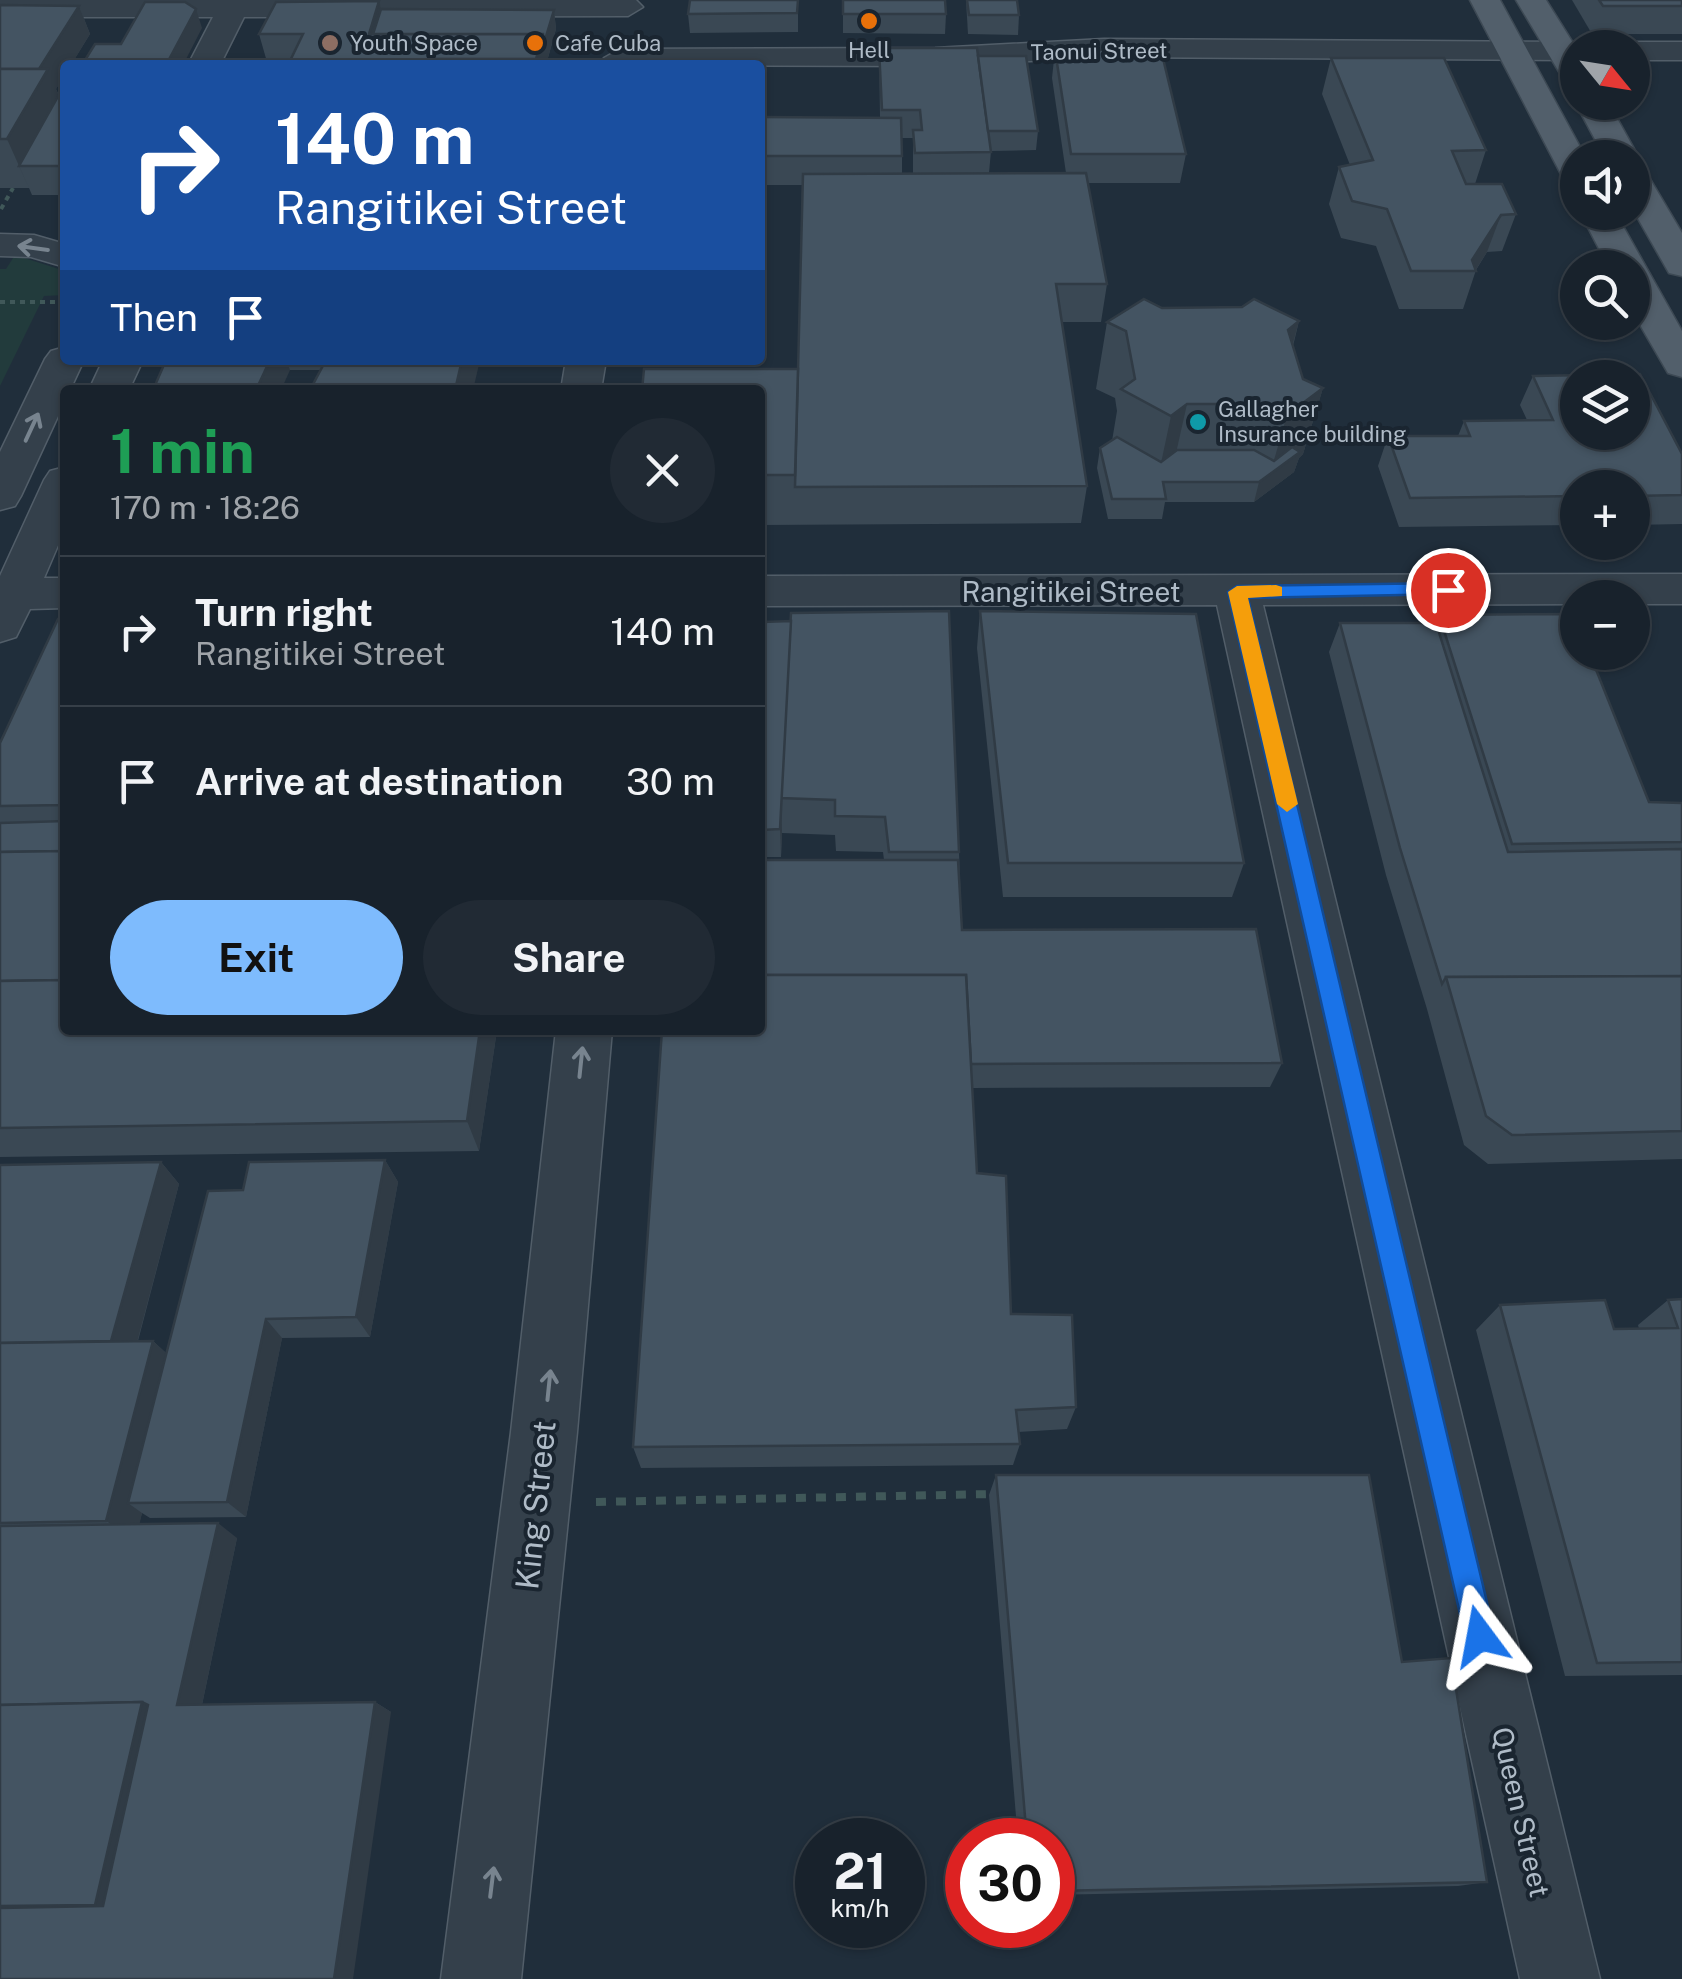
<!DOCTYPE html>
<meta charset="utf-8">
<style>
:root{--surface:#18222c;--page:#212a34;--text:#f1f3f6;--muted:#9fa4a9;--line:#363f48;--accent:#7ebbfd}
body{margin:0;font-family:"Public Sans",sans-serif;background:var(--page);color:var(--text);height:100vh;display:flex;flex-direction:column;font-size:38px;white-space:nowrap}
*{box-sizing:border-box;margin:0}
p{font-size:32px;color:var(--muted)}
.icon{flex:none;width:55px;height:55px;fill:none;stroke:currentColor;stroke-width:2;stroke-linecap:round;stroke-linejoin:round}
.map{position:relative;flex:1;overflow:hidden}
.details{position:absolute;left:60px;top:385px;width:705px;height:650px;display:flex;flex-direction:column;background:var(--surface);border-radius:10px;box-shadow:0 2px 8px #0004,0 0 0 2px var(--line)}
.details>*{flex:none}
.guide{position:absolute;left:60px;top:60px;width:705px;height:305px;border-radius:10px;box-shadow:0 2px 8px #0004,0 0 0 2px var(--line);background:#1a4fa0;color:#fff;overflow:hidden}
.needle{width:65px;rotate:120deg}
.buttons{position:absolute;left:1560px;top:30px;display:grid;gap:20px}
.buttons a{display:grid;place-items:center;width:90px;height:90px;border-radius:50%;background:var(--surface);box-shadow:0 2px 8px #0004,0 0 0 2px var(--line);font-size:50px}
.speed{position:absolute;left:795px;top:1818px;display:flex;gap:20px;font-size:50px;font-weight:700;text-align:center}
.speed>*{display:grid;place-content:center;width:130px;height:130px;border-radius:50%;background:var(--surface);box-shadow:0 2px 8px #0004,0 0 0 2px var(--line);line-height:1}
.speed small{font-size:25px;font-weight:400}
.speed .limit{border:15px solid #d22;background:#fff;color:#111}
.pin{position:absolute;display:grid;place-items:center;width:85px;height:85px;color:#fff;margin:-42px;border:5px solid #fff;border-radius:50%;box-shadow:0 2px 10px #0007}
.me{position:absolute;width:110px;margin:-55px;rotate:347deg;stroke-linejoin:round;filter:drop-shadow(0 0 8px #0008)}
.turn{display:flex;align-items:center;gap:35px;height:210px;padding:0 50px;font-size:45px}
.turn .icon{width:130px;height:130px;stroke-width:2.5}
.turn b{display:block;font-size:70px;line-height:85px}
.then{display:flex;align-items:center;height:95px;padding:0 50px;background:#0003;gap:20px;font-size:38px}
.round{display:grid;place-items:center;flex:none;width:105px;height:105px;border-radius:52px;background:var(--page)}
.headline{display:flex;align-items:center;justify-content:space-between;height:170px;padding:0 50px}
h1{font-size:60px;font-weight:700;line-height:75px;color:#1e9e55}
.primary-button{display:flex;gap:20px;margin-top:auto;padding:20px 50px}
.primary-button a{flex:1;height:115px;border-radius:60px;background:var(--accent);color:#111;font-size:40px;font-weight:700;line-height:115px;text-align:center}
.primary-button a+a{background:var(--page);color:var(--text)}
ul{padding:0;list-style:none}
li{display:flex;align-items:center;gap:30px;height:150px;padding:0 50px;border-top:2px solid var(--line)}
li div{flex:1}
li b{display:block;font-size:38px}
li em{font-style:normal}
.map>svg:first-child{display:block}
</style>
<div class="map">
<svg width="1682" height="1979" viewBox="0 0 1682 1979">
<rect width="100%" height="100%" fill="#202e3b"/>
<!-- green -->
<path fill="#223b3c" d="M 15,255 L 62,270 L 65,295 L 44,296 L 0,386 L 0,269 L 6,269 Z"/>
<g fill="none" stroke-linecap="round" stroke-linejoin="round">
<defs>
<g id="minor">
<path d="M 0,0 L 636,0 L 643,7 L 628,16 L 244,17 L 220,65 L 188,65 L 213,17 L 0,17 Z"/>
<path d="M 1104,39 L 1578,42 L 1591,48 L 1578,48 L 1578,60 L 1104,57 L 935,66 L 610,65 L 604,58 L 620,49 L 935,48 Z"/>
<path d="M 1632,42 L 1682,42 L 1682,60 L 1632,60 L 1632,48 L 1619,48 Z"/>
<path d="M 0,234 L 34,235 L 65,244 L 65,267 L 31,257 L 0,256 Z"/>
<path d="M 65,347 L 65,360 L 84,360 L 70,390 L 65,390 L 65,401 L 21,496 L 15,506 L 0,510 L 0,452 L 45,359 L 51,351 Z"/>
<path d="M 103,360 L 143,360 L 129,390 L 89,390 Z"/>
<path d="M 566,360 L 606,360 L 601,390 L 561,390 Z"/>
<path d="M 65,467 L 65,529 L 44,578 L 65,578 L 65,608 L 30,609 L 16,637 L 0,642 L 0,576 L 44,480 L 50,471 Z"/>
<path d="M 1682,574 L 1682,604 L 1632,604 L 1632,598 L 1578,598 L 1578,604 L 1263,605 L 1600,1979 L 1520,1979 L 1217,605 L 760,606 L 760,576 Z"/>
<path d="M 556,1030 L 612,1030 L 577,1432 L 521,1979 L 441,1979 L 511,1432 Z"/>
</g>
<g id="major">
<path d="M 1470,0 L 1500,0 L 1586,158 L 1578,158 L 1578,184 L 1566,181 L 1561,174 Z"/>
<path d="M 1516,0 L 1546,0 L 1578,51 L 1578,87 L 1567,85 Z"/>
<path d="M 1578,98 L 1578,102 L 1608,102 L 1639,158 L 1634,165 L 1632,158 L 1605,158 L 1575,102 Z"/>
<path d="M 1632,166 L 1644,169 L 1682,233 L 1682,276 L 1669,273 L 1632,208 Z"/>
<path d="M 1580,212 L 1615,212 L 1682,331 L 1682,377 L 1668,373 L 1632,311 L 1632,268 L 1609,268 Z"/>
</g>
</defs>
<!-- minor casing -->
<use href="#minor" stroke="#525e69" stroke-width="3"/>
<!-- major casing -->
<use href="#major" stroke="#3d4954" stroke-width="3"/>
<!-- path-far1 -->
<g stroke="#405859" stroke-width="4" stroke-dasharray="5 5" stroke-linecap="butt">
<path d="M 1,209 L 13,188"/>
<path d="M 0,302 L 65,302"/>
</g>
<!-- path -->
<path stroke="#405859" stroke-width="8" stroke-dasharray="10 10" stroke-linecap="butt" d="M 596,1502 L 994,1494"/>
<!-- minor -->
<use href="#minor" fill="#34404b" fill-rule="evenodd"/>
<!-- major -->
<use href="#major" fill="#525f6b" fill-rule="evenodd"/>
</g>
<!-- wall -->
<g fill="#3a4854" fill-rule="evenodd">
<path d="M 798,0 L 798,32 L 690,33 L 688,14 Z"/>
<path d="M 843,0 L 946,14 L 945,34 L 843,33 Z"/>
<path d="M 966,0 L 1017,0 L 1019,15 L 1018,35 L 968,34 Z"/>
<path d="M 1572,0 L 1682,0 L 1682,34 L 1592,34 Z"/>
<path d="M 379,1 L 381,9 L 554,10 L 556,29 L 546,65 L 288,65 L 289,62 L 267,62 L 259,34 Z"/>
<path d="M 0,5 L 79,6 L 90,34 L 56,89 L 59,95 L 65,84 L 65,195 L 32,195 L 29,188 L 0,188 Z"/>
<path d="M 879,48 L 978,56 L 1038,131 L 1036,150 L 991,151 L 989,173 L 1066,173 L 1052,78 L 1055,50 L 1186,154 L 1180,183 L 1088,183 L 1107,284 L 1101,322 L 1062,322 L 1087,486 L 1081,523 L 760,525 L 760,390 L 798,369 L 802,185 L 760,185 L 760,117 L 880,118 ZM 902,138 L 913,138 L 913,174 L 902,174 Z"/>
<path d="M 1331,58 L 1486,150 L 1475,184 L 1516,214 L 1502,251 L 1487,252 L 1476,270 L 1463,309 L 1399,309 L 1376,246 L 1341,238 L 1329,204 L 1339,167 L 1350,165 L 1322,94 Z"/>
<path d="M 1162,308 L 1299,321 L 1293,346 L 1303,379 L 1323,388 L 1303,454 L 1299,458 L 1294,472 L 1254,502 L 1165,502 L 1162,519 L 1108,519 L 1097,468 L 1100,448 L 1112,441 L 1117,411 L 1115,398 L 1096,389 L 1107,322 Z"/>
<path d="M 166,360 L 480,360 L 320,370 L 290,370 Z"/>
<path d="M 1533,376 L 1682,454 L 1682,524 L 1632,525 L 1632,488 L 1578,488 L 1578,525 L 1399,527 L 1378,466 L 1388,436 L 1458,436 L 1464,421 L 1527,420 L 1520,405 Z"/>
<path d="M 980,611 L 1244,863 L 1232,897 L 1003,897 L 977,648 Z"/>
<path d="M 1439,615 L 1649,802 L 1682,803 L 1682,1159 L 1488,1164 L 1464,1145 L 1427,1009 L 1386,875 L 1329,652 L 1340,623 L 1436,623 Z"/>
<path d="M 65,619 L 65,1030 L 497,1030 L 479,1151 L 0,1157 L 0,743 Z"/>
<path d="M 760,622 L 959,852 L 962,930 L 1282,1063 L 1270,1087 L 972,1088 L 977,1173 L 1011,1314 L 1076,1407 L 1067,1429 L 1018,1432 L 1020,1444 L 1013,1465 L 641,1468 L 633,1447 L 884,860 L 883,852 L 836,851 L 835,835 L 782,833 L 781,857 L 760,857 Z"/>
<path d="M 385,1160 L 398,1182 L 370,1337 L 282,1338 L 246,1517 L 150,1518 L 142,1513 L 139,1524 L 237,1538 L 202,1705 L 375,1702 L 391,1712 L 0,1979 L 0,1165 L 161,1162 L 179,1184 L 138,1341 L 153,1341 L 166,1353 L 243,1190 Z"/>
<path d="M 1682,1299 L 1682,1675 L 1565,1676 L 1476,1330 L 1500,1305 L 1614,1329 L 1639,1329 L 1638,1325 L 1668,1300 Z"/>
<path d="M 996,1475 L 1402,1662 L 1487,1882 L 1458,1886 L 1052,1895 L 1052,1840 L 1018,1840 L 989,1495 Z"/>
</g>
<!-- shaded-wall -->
<g fill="#303b45">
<path d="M 379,1 L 386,28 L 381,43 L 369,34 Z"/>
<path d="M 79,6 L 90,34 L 71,65 L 65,65 L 65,75 L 56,89 L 65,110 L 19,166 L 29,188 L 7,139 L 27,89 Z"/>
<path d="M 196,9 L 202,28 L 183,65 L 166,65 Z"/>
<path d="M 554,10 L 556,29 L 546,65 L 537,65 L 536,59 L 543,34 Z"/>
<path d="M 1501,215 L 1487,252 L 1475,271 L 1472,260 Z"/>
<path d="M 1299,321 L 1281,388 L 1288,330 Z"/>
<path d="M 270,360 L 286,360 L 290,370 L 281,390 L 256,390 Z"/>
<path d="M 462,360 L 480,360 L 473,390 L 455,390 Z"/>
<path d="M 1323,388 L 1303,454 L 1299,458 L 1294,472 L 1254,502 L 1259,482 L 1270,474 L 1287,415 Z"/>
<path d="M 1187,404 L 1172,471 L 1157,482 L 1171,416 Z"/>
<path d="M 781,807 L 782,833 L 781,857 L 780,829 Z"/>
<path d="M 480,1030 L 497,1030 L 479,1151 L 467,1121 Z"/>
<path d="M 385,1160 L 398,1182 L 370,1337 L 356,1317 Z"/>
<path d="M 161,1162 L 179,1184 L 131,1365 L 110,1346 Z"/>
<path d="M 266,1319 L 282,1338 L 246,1517 L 227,1502 Z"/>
<path d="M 153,1341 L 178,1364 L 128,1503 L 142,1513 L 136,1540 L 106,1521 Z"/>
<path d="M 218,1523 L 237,1538 L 200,1714 L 177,1705 Z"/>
<path d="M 142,1702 L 172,1714 L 129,1908 L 95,1905 Z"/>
<path d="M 375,1702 L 391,1712 L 353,1979 L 334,1979 Z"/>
</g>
<!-- building -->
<g fill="#445462" stroke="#303b45" stroke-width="2.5" fill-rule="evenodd">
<path d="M 690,0 L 798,0 L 797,13 L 688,14 Z"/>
<path d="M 843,0 L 945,0 L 946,14 L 843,14 Z"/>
<path d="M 967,0 L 1017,0 L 1019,15 L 969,15 Z"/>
<path d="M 1599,0 L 1682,0 L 1682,6 L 1603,6 Z"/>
<path d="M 379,1 L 369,34 L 543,34 L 536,59 L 431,59 L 432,65 L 288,65 L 303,34 L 259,34 L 276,2 Z"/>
<path d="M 145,2 L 185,2 L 196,9 L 166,65 L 82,65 L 95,44 L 121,44 Z"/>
<path d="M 0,5 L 79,6 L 39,69 L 0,69 Z"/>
<path d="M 381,9 L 554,10 L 544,43 L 543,34 L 373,34 Z"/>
<path d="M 879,48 L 977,48 L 991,152 L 915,153 L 913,130 L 922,130 L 920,110 L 882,110 Z"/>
<path d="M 1055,50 L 1161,50 L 1186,154 L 1071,154 Z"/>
<path d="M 978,56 L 1026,56 L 1038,131 L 988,131 Z"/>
<path d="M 1331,58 L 1444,58 L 1486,150 L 1452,151 L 1466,184 L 1502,184 L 1516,214 L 1501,215 L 1472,260 L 1476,271 L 1411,271 L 1387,209 L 1352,201 L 1339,167 L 1373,160 Z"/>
<path d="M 0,69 L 48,69 L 7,139 L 0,139 Z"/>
<path d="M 65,84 L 65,166 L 19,166 Z"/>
<path d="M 760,117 L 901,118 L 902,156 L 760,156 Z"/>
<path d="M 1086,173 L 1107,284 L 1056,284 L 1087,486 L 795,487 L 803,174 Z"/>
<path d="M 1144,299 L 1162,308 L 1242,307 L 1254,299 L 1299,321 L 1288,330 L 1303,379 L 1323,388 L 1287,415 L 1267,404 L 1187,404 L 1171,416 L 1121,389 L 1135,379 L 1126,331 L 1107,322 Z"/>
<path d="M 166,360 L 270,360 L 256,390 L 153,390 Z"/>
<path d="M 326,360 L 462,360 L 455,390 L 310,390 Z"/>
<path d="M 644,369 L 798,369 L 795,475 L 760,475 L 760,390 L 642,390 Z"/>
<path d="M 1640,374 L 1682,454 L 1682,495 L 1632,496 L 1632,488 L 1578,488 L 1578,496 L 1410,498 L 1388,436 L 1470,436 L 1464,421 L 1553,420 L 1533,376 ZM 1578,378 L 1632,378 L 1632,432 L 1578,432 Z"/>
<path d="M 1117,437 L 1161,462 L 1177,450 L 1254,450 L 1274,461 L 1292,447 L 1300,452 L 1259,482 L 1163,482 L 1166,499 L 1112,499 L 1100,448 Z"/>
<path d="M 949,611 L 959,852 L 889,852 L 885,817 L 835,816 L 835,800 L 780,798 L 791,613 Z"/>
<path d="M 980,611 L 1196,614 L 1244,863 L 1008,863 Z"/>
<path d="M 1574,614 L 1578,623 L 1578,652 L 1589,652 L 1649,802 L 1682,803 L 1682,842 L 1512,844 L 1439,615 Z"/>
<path d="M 58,619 L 65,619 L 65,805 L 0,806 L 0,743 Z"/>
<path d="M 791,621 L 780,829 L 760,830 L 760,622 Z"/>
<path d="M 1340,623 L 1436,623 L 1508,852 L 1682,849 L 1682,976 L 1446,977 L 1442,984 L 1400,848 Z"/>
<path d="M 65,821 L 65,851 L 0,852 L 0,823 Z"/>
<path d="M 65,851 L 65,980 L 0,981 L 0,852 Z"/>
<path d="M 760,860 L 958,860 L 962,930 L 1256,929 L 1282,1063 L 971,1064 L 966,975 L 760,975 Z"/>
<path d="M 760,975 L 966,975 L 977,1173 L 1006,1176 L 1011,1314 L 1072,1315 L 1076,1407 L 1016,1410 L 1020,1444 L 633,1447 L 662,1030 L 760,1030 Z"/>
<path d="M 1682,976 L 1682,1131 L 1512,1135 L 1486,1116 L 1446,977 Z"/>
<path d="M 65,980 L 65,1030 L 480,1030 L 467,1121 L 0,1128 L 0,981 Z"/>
<path d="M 385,1160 L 356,1317 L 266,1319 L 227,1502 L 128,1503 L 208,1191 L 243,1190 L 249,1162 Z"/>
<path d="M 161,1162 L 111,1341 L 0,1343 L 0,1165 Z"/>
<path d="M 1682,1299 L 1682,1662 L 1597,1663 L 1500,1305 L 1605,1300 L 1614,1329 L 1678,1328 L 1668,1300 Z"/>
<path d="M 153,1341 L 106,1521 L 0,1523 L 0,1343 Z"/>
<path d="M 996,1475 L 1369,1475 L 1402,1662 L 1451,1658 L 1487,1882 L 1052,1891 L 1052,1840 L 1027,1840 Z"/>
<path d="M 218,1523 L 177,1705 L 375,1702 L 334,1979 L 0,1979 L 0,1908 L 103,1906 L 148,1705 L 142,1702 L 0,1705 L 0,1526 Z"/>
<path d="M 142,1702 L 95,1905 L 0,1906 L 0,1705 Z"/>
</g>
<!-- one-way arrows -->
<defs><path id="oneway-shaft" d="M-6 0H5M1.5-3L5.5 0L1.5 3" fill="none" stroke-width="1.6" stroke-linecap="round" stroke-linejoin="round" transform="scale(2.5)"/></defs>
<g stroke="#78848f">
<use href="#oneway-shaft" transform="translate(33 248) rotate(-172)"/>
<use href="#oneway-shaft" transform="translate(32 427) rotate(-65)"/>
<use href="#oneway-shaft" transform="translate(581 1062) rotate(-84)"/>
<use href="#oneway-shaft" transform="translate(549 1385) rotate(-84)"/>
<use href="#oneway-shaft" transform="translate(492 1882) rotate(-83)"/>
</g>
<!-- route -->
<path fill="#1a73e8" stroke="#114b97" stroke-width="2.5" d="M 1448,583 L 1457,590 L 1454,594 L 1248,598 L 1495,1636 L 1491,1647 L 1480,1651 L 1470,1647 L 1465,1636 L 1228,592 L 1237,586 Z"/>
<!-- slow -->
<path fill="#f59e0b" d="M 1276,585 L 1282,587 L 1282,596 L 1248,598 L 1298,804 L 1287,812 L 1277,804 L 1228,592 L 1237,586 Z"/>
<!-- markers -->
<g fill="#e8710a" stroke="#1a2530" stroke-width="4">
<circle cx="869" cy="21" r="10"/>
<circle cx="535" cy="43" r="10"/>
</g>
<circle fill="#8d6e63" stroke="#1a2530" stroke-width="4" cx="330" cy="43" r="10"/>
<circle fill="#0f9aa8" stroke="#1a2530" stroke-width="4" cx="1198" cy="422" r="10"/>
<g text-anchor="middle" stroke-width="8" stroke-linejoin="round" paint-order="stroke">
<!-- far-poi labels -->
<g font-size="22" fill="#afbbc7" stroke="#1a2530" text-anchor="start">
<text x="350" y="51">Youth Space</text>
<text x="555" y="51">Cafe Cuba</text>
<text x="869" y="58" text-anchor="middle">Hell</text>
<text x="1218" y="417">Gallagher<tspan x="1218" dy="25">Insurance building</tspan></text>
</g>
<!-- far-street labels -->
<g font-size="22" fill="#afbbc7" stroke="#1a2530">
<text transform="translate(1099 51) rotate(-1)" y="8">Taonui Street</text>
</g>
<!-- street labels -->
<g font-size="28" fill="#afbbc7" stroke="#1a2530">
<text x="1071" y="602">Rangitikei Street</text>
<text transform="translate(1521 1812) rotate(77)" y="10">Queen Street</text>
</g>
<!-- near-street labels -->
<g font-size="32" fill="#afbbc7" stroke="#1a2530">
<text transform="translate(536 1505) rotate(-84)" y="11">King Street</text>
</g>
</g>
</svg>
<div class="buttons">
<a><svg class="needle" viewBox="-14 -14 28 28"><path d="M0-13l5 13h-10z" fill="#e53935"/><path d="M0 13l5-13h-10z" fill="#9fa4a9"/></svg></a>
<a><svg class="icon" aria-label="sound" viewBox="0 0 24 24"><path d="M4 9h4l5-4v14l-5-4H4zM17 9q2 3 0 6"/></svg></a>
<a><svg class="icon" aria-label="search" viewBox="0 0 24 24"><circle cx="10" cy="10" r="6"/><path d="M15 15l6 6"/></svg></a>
<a><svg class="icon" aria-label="layers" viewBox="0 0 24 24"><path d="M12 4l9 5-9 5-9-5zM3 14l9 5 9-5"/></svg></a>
<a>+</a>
<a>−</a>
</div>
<div class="speed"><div>21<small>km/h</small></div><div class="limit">30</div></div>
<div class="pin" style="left:1448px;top:590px;background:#d93025"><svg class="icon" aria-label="arrive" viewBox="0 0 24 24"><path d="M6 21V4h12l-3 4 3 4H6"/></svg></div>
<svg class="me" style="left:1480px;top:1636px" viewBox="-20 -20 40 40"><path d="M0-17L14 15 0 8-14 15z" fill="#1a73e8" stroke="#fff" stroke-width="4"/></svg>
<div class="guide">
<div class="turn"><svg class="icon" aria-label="right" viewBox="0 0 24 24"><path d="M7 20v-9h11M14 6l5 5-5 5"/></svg><div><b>140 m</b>Rangitikei Street</div></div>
<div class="then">Then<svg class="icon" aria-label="arrive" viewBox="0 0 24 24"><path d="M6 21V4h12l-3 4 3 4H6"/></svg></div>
</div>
<section class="details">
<div class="headline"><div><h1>1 min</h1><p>170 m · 18:26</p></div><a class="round"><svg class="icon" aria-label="close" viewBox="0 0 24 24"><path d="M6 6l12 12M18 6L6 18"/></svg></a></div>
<ul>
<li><svg class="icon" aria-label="right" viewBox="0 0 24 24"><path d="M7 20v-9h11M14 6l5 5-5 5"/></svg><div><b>Turn right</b><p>Rangitikei Street</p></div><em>140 m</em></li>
<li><svg class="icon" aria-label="arrive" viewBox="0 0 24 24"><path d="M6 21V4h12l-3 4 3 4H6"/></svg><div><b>Arrive at destination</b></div><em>30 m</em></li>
</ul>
<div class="primary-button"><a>Exit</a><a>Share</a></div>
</section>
</div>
